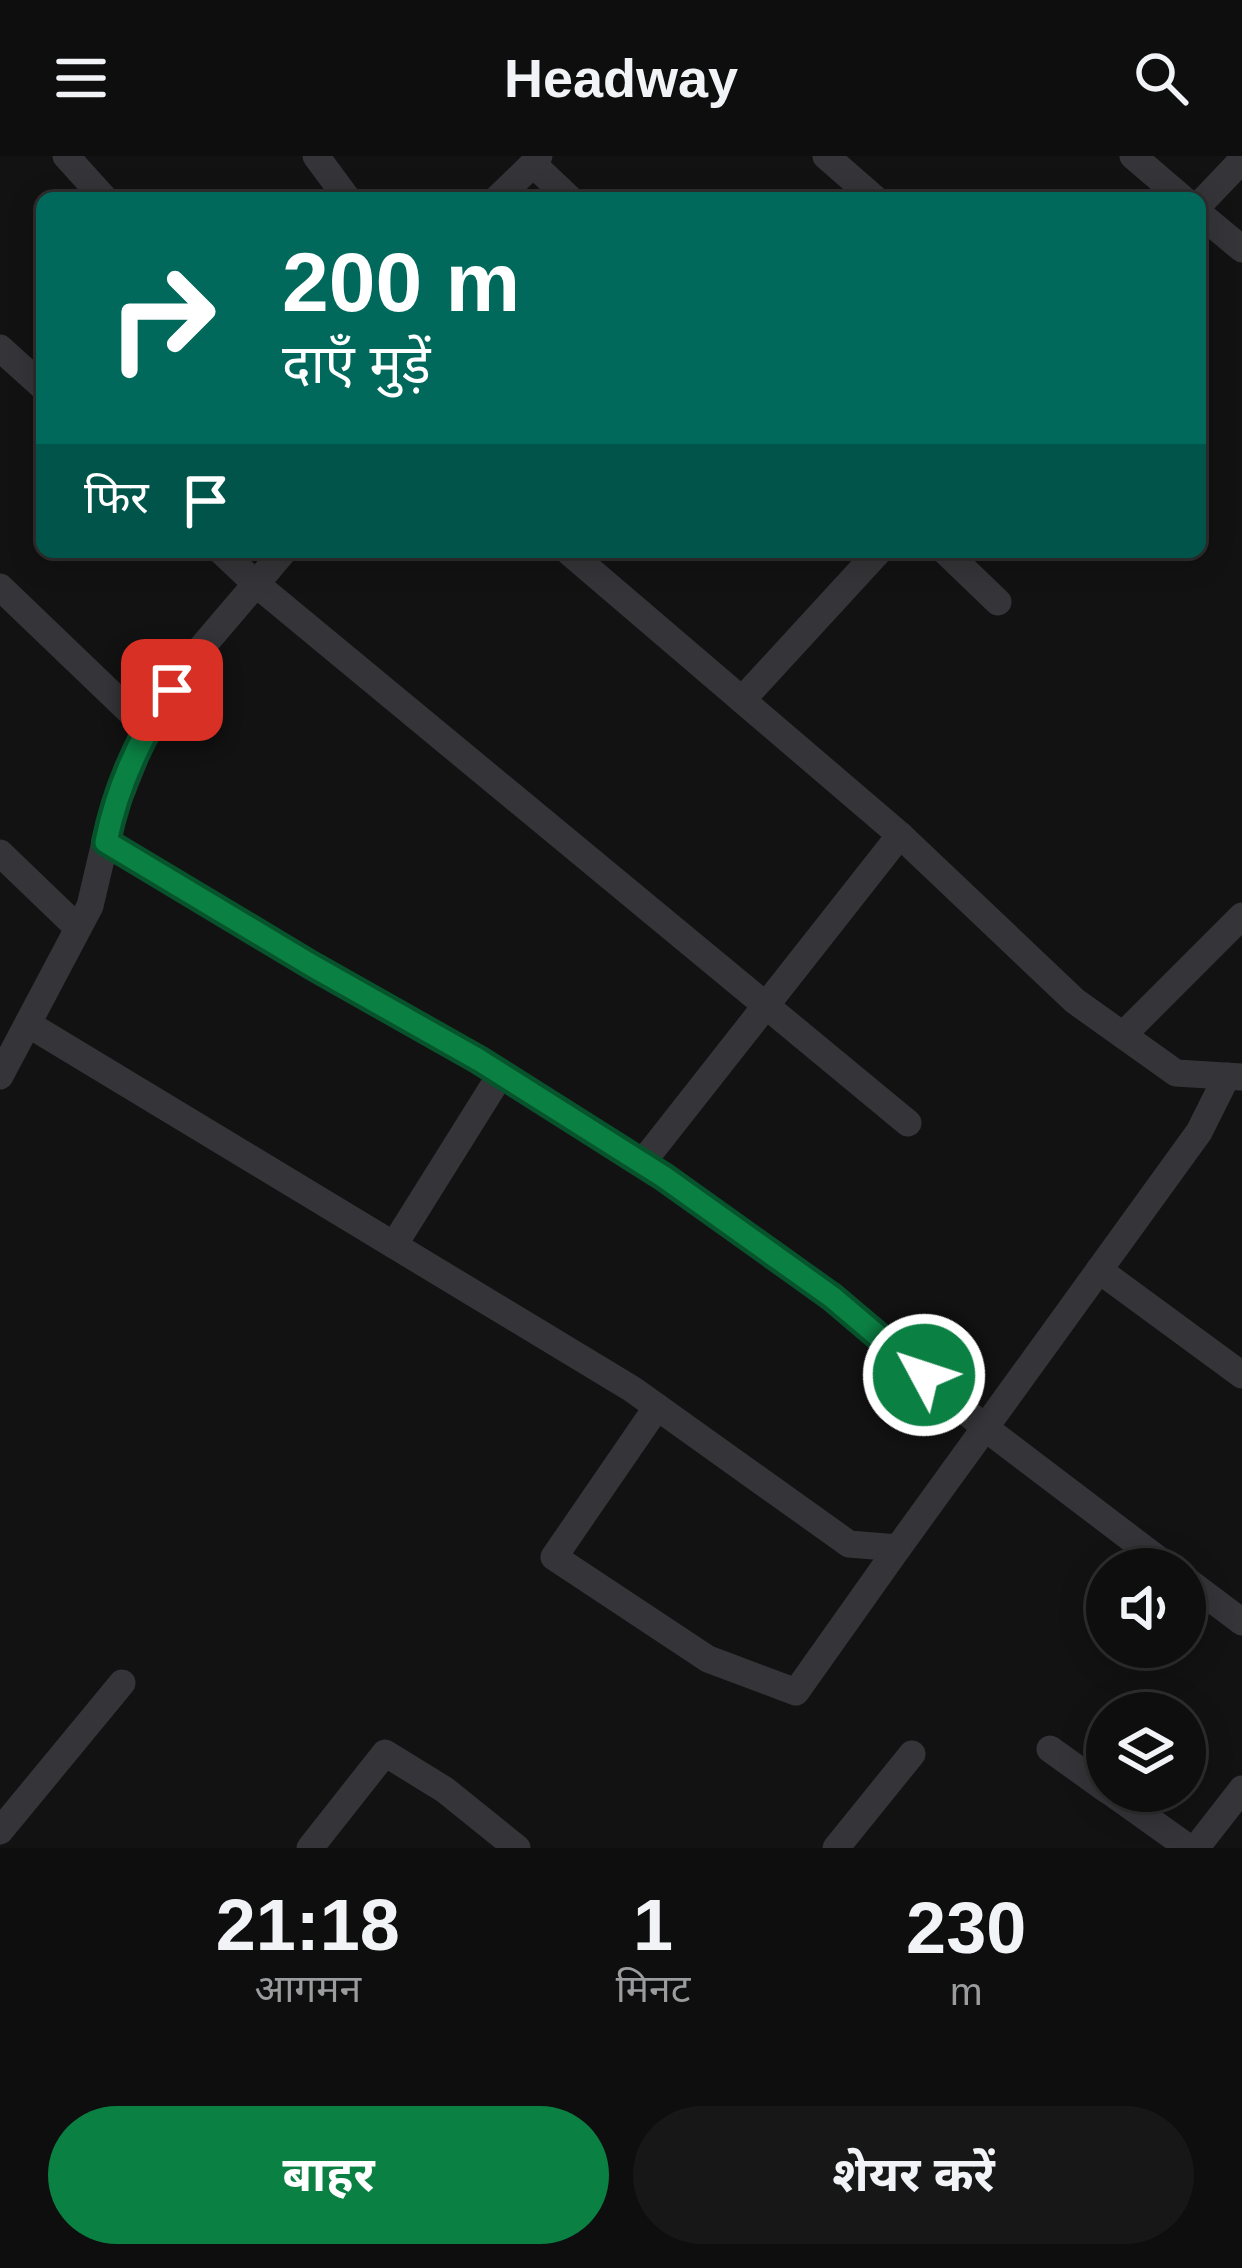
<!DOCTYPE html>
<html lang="hi">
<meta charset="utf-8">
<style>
:root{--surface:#0e0e0e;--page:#171717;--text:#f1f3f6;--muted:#9b9c9e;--line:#2e2e2e;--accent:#0b8043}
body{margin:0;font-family:Helvetica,"Noto Sans Devanagari",sans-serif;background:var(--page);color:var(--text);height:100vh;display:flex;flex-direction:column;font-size:45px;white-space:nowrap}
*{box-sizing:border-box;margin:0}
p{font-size:39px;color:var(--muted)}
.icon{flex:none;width:66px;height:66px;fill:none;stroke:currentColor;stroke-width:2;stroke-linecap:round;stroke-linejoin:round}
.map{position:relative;height:1692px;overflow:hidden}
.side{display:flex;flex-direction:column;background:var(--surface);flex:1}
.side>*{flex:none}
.banner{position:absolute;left:36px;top:36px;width:1170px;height:366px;border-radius:18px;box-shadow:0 6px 30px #0003,0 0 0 3px var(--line);background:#00695c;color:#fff;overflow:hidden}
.fabs{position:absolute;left:1086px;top:1392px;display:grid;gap:24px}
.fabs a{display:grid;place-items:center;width:120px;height:120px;border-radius:50%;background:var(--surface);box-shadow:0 6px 30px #0003,0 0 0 3px var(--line);font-size:60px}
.pin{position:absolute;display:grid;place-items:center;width:102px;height:102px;color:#fff;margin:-51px;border-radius:24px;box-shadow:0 6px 18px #0006}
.me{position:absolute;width:132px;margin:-66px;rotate:310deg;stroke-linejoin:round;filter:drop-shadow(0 0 9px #0008)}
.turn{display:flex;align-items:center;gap:42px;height:252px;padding:0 48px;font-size:54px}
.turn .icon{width:156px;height:156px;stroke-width:2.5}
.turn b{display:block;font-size:84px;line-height:102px}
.then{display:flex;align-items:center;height:114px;padding:0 48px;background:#0003;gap:24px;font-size:45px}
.eta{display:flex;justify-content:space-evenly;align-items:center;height:204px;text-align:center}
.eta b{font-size:72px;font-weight:700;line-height:84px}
.button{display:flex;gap:24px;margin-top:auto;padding:24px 48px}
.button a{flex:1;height:138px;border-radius:72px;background:var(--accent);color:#fff;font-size:48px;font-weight:700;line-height:138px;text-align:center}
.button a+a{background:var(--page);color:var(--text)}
header{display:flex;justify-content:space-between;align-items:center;height:156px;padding:0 48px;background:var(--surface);font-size:54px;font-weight:700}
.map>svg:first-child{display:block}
</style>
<header><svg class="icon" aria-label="menu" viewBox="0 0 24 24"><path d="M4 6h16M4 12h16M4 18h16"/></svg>Headway<svg class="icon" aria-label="search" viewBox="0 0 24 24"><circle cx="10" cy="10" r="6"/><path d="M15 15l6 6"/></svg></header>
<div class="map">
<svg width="1242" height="1692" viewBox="0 0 1242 1692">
<rect width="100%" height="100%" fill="#131213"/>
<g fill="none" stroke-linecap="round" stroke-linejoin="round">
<!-- minor -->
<g stroke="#353438" stroke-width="27">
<path d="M 66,0 L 104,42"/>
<path d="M 316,0 L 347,42"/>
<path d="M 539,0 L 533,8 L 569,42"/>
<path d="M 826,0 L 874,42"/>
<path d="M 1133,0 L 1182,42"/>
<path d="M 498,42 L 533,8"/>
<path d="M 1200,48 L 1242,4"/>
<path d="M 1200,58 L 1242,93"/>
<path d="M 0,192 L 42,230"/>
<path d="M 222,396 L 256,428 L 908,967"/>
<path d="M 569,396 L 900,679 L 1075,845 L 1176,917 L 1241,921"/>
<path d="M 946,396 L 998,446"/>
<path d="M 0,431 L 147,572"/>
<path d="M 742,544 L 878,396"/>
<path d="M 106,686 L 312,809 L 479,904 L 664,1021 L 832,1141 L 984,1271 L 1171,1413"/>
<path d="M 0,697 L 78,772"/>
<path d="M 28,868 L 632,1233 L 849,1388 L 898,1392 L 1199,976 L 1227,920"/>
<path d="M 1123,879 L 1242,760"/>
<path d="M 0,920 L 90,750 L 110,665 L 147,572 L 197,497 L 283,396"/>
<path d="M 642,1007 L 900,679"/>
<path d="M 394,1089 L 501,918"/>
<path d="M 1099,1114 L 1242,1219"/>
<path d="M 657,1251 L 554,1401 L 708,1503 L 796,1536 L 898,1392"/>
<path d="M 1185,1423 L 1242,1466"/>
<path d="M 1050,1593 L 1107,1634"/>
<path d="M 1109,1635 L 1189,1692"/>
<path d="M 0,1675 L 122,1527"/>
<path d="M 310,1692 L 385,1597 L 445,1634 L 517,1692"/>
<path d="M 836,1692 L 912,1598"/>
<path d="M 1196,1692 L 1242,1633"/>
</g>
</g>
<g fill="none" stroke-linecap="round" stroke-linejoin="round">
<defs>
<path id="route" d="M 172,534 C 141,579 117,632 106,686 L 311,809 L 479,904 L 664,1021 L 832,1141 L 924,1219"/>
</defs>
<!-- route casing -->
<use href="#route" stroke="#07532c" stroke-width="30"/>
<!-- route -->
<use href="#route" stroke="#0b8043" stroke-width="21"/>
</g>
</svg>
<div class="fabs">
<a><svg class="icon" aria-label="sound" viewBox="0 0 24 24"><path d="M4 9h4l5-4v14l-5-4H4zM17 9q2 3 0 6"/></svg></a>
<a><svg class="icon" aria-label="layers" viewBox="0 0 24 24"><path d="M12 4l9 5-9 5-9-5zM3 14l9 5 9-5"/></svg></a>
</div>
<div class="pin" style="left:172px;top:534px;background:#d93025"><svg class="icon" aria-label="arrive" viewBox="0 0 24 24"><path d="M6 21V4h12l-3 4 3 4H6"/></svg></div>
<svg class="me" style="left:924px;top:1219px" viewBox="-20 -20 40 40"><circle r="17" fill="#0b8043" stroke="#fff" stroke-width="3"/><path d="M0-11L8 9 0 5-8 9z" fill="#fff"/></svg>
<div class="banner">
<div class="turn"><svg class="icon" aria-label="right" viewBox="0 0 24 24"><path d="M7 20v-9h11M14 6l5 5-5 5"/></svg><div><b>200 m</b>दाएँ मुड़ें</div></div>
<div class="then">फिर<svg class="icon" aria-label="arrive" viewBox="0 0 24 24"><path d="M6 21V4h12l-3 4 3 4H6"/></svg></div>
</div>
</div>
<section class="side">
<div class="eta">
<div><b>21:18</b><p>आगमन</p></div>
<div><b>1</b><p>मिनट</p></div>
<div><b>230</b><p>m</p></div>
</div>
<div class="button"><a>बाहर</a><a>शेयर करें</a></div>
</section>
